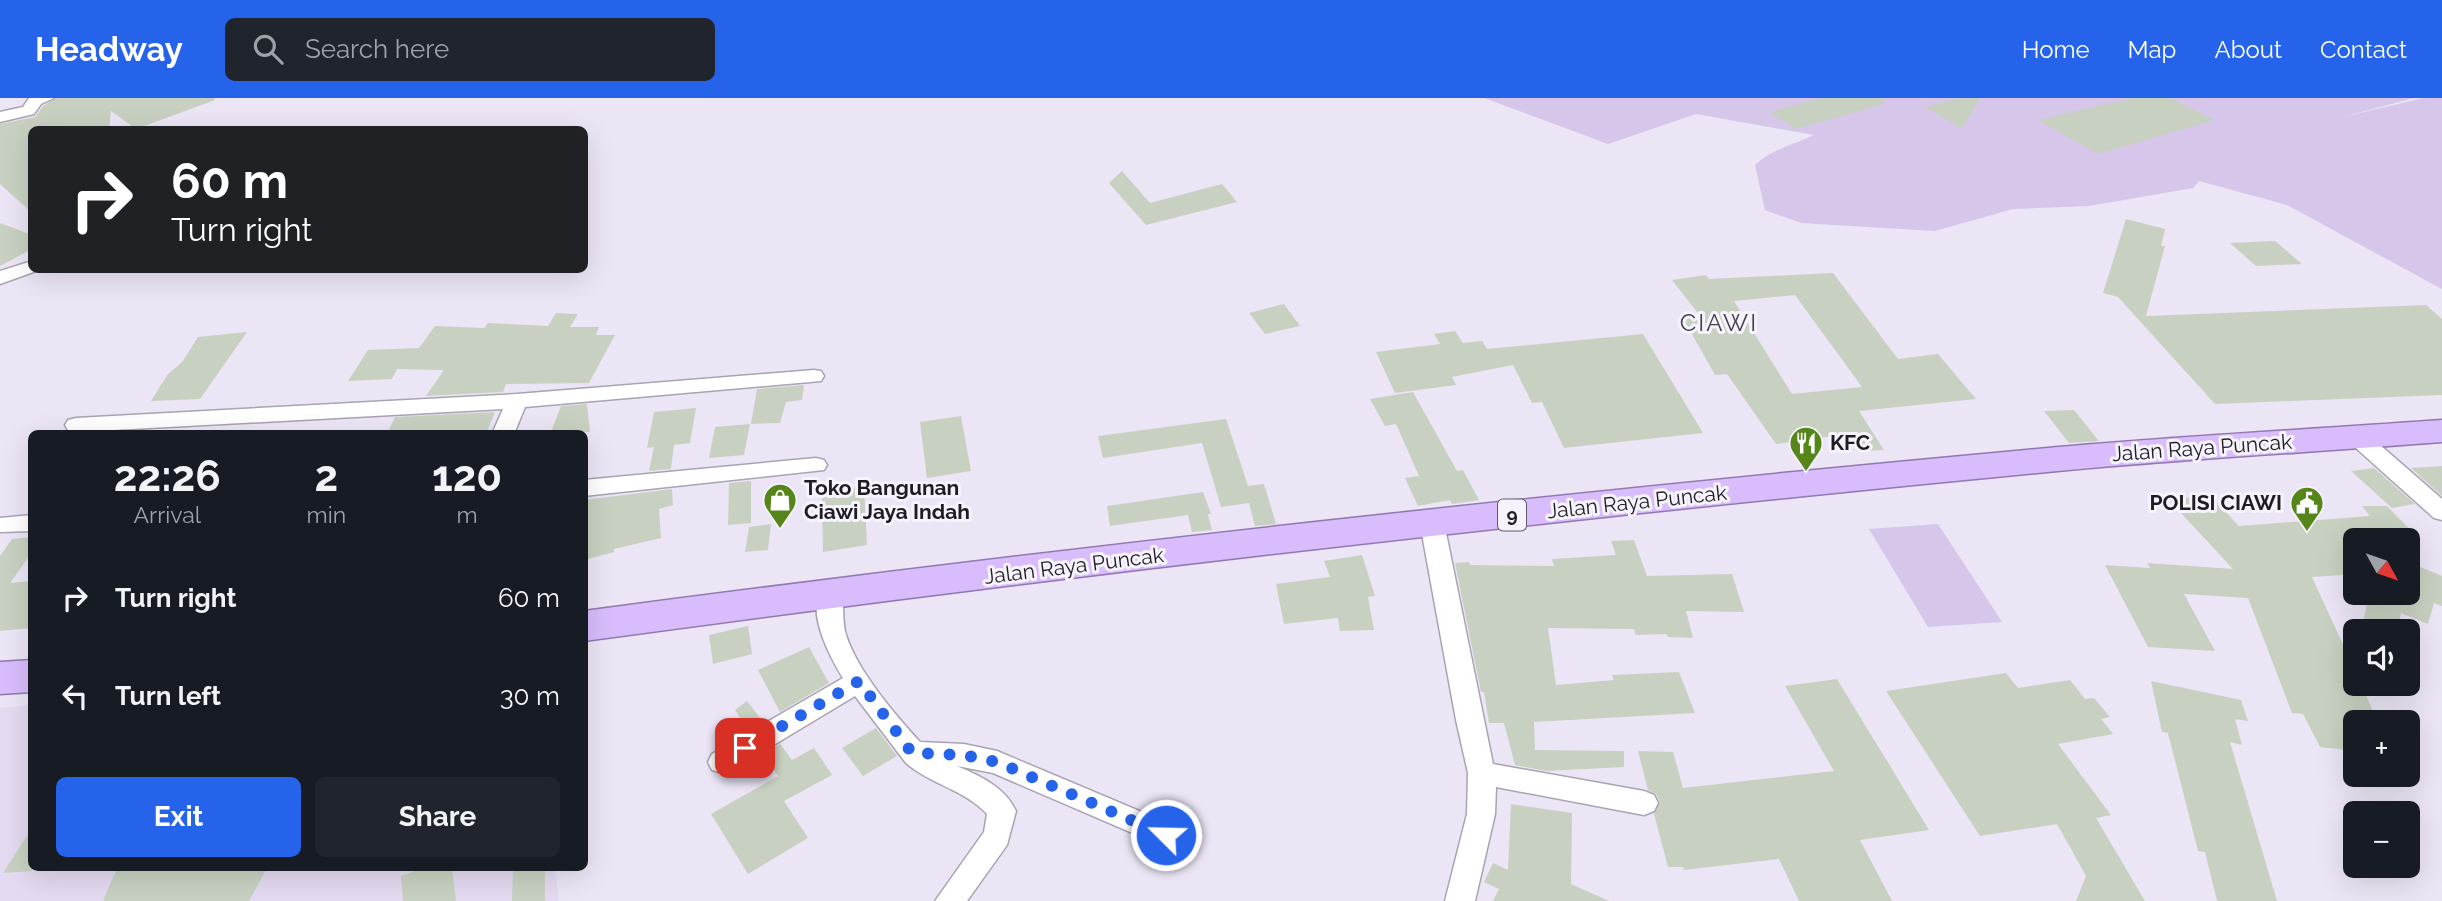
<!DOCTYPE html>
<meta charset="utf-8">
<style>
:root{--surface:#171b24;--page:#20242c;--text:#f1f3f6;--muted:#9ea1a6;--accent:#2563eb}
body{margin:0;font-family:Raleway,sans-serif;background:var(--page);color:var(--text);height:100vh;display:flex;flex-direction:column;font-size:26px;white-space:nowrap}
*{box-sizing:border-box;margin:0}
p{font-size:23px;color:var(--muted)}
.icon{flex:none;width:38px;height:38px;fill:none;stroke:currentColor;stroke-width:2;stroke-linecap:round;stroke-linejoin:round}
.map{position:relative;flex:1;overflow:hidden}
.details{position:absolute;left:28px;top:332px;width:560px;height:441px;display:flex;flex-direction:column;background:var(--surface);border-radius:10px;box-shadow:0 7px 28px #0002}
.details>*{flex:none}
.top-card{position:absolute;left:28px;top:28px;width:560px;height:147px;border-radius:10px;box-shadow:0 7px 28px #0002;background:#202124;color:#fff;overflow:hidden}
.needle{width:46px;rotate:130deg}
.controls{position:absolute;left:2343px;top:430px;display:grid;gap:14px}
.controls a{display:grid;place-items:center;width:77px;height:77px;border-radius:10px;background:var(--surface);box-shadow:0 7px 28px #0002;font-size:35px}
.pin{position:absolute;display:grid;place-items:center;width:60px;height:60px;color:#fff;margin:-30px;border-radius:14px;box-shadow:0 4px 10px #0006}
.me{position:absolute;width:77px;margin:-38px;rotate:293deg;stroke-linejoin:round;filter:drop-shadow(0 0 5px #0008)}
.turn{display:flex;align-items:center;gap:24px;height:147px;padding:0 28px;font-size:32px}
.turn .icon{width:91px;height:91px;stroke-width:2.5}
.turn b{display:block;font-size:49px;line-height:60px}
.eta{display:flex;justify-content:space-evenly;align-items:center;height:119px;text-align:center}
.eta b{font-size:42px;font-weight:700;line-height:49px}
.action{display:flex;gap:14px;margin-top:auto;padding:14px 28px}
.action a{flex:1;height:80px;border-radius:10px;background:var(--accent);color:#fff;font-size:28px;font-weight:700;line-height:80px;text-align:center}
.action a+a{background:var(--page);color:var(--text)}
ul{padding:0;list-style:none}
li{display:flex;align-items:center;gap:21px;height:98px;padding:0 28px}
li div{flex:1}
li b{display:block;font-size:26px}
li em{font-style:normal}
header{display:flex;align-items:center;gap:42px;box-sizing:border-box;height:98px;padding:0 35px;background:var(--accent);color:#fff}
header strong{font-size:33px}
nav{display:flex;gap:38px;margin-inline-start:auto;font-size:24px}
.search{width:490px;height:63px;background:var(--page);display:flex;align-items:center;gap:18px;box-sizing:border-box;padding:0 24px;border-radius:10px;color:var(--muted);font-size:26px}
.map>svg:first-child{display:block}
</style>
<header>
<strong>Headway</strong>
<div class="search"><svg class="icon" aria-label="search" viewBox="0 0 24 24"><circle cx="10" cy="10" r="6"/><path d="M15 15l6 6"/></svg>Search here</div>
<nav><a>Home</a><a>Map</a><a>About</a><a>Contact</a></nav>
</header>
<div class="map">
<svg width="2442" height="803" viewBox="0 0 2442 803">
<rect width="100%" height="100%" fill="#ebe5f5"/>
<!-- built -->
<path fill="#e4daf1" d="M 31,607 L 32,770 L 555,770 L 559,803 L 0,803 L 0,610 Z"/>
<!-- green -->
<g fill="#d5c6ea">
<path d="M 1484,0 L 2414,0 L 2343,19 L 2423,0 L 2442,0 L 2442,191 L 2287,107 L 2199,83 L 2193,90 L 2089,108 L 2013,111 L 1935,133 L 1801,125 L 1765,112 L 1755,67 C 1773,50 1794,47 1814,37 L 1696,16 L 1608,46 Z"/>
<path d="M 1938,426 L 2002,524 L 1928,529 L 1869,431 Z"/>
</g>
<!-- building -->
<g fill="#c8d1c1" fill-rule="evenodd">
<path d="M 56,0 L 214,0 L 215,2 L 136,31 L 111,13 L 109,32 L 32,32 L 32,115 L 0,86 L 0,26 L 35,19 L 43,8 Z"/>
<path d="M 1820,0 L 1883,0 L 1884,6 L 1796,31 L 1769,14 Z"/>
<path d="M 1959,0 L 1980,0 L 1962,31 L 1925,9 Z"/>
<path d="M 2132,0 L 2171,0 L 2214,22 L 2098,56 L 2038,22 Z"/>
<path d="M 1122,73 L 1150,105 L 1222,86 L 1237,104 L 1146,127 L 1109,85 Z"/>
<path d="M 2126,121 L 2165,131 L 2161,148 L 2165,148 L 2146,218 L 2426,207 L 2442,221 L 2442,297 L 2215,306 L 2118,199 L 2103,195 Z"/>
<path d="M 0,125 L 32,137 L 32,151 L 0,168 Z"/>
<path d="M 2275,143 L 2302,166 L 2256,168 L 2230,145 Z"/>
<path d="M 1833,175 L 1898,261 L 1938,256 L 1976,301 L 1859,313 L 1884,352 L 1858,353 L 1847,336 L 1776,346 L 1727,276 L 1715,277 L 1683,220 L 1701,219 L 1672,182 L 1706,177 L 1709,181 ZM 1795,197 L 1862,289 L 1792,296 L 1734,203 Z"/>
<path d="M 1284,206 L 1300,228 L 1265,236 L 1249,215 Z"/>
<path d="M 556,215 L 578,216 L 570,229 L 599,229 L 596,237 L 615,237 L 589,285 L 506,286 L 503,294 L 426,298 L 444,272 L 397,271 L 392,281 L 348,283 L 368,252 L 419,250 L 435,228 L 484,230 L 488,225 L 548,228 Z"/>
<path d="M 1455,233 L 1463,245 L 1482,243 L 1487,251 L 1643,236 L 1703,335 L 1564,350 L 1542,304 L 1532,305 L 1513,267 L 1452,279 L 1456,287 L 1395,295 L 1376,254 L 1440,246 L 1434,236 Z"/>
<path d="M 247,234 L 200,301 L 151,303 L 168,276 L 182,264 L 198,239 Z"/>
<path d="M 804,287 L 802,302 L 786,304 L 780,325 L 751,326 L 757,291 Z"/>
<path d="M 1413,294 L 1457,373 L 1463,372 L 1479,402 L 1452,406 L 1450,402 L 1418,408 L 1405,380 L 1419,378 L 1396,326 L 1385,328 L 1370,301 Z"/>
<path d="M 587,306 L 590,334 L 550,336 L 561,308 Z"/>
<path d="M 696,310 L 690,345 L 674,347 L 671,371 L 649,373 L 654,349 L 647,350 L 654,314 Z"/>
<path d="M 2074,312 L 2099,343 L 2069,345 L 2044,313 Z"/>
<path d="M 495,314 L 486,336 L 387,336 L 395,319 Z"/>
<path d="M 961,318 L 971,373 L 927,380 L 920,324 Z"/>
<path d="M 1226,321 L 1248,388 L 1264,386 L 1276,426 L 1255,428 L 1249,405 L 1221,409 L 1202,345 L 1103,360 L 1098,338 Z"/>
<path d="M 750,326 L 744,357 L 709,360 L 715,329 Z"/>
<path d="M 2442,368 L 2442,398 L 2411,370 Z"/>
<path d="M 2374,370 L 2415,406 L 2392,410 L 2351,373 Z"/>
<path d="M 751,383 L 751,425 L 728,427 L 729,385 Z"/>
<path d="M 864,388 L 867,447 L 823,454 L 822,395 Z"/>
<path d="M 672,391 L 673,407 L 659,411 L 661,440 L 614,451 L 614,454 L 584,462 L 584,402 Z"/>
<path d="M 1203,394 L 1211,416 L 1208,416 L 1212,432 L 1192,434 L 1188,417 L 1110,428 L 1107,408 Z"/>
<path d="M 2210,397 L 2239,428 L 2370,418 L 2362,408 L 2387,408 L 2421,443 L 2356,443 L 2356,476 L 2312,479 L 2356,575 L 2356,586 L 2361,586 L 2378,625 L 2356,625 L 2356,653 L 2320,649 L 2303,616 L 2292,615 L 2248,500 L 2184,496 L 2215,553 L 2148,549 L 2105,467 L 2150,470 L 2147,465 L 2233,471 L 2169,402 Z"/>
<path d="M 771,426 L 768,452 L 745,454 L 749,429 Z"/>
<path d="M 32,439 L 32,454 L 10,485 L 32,483 L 32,530 L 0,533 L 0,458 L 12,441 Z"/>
<path d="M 1634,442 L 1647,478 L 1732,476 L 1744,514 L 1686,513 L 1693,540 L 1668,539 L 1667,536 L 1636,537 L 1634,531 L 1548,530 L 1556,587 L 1614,582 L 1612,577 L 1679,574 L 1695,615 L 1534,624 L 1535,652 L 1624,653 L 1624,669 L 1546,673 L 1515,667 L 1504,625 L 1489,625 L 1484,594 L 1481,594 L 1455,465 L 1469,464 L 1470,467 L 1554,468 L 1552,461 L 1616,457 L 1611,443 Z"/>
<path d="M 1362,457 L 1375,498 L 1368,499 L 1374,532 L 1340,533 L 1338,520 L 1284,526 L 1276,486 L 1330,479 L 1324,463 Z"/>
<path d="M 2408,464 L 2442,478 L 2442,508 L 2434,505 L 2428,526 L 2401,515 L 2397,534 L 2361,534 L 2368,501 L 2355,495 L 2408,495 Z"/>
<path d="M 748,528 L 752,556 L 713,566 L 709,537 Z"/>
<path d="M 809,549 L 829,585 L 780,614 L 758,572 Z"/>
<path d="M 2006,575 L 2018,590 L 2070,582 L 2085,601 L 2094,600 L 2110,619 L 2101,621 L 2113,636 L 2058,646 L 2111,717 L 2096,720 L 2145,803 L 2076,803 L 2086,778 L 2057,726 L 1980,738 L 1886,593 Z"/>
<path d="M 1837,581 L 1929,732 L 1860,742 L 1892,803 L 1799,803 L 1779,761 L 1683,772 L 1684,769 L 1668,769 L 1654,716 L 1660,704 L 1656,696 L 1648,692 L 1638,653 L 1673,654 L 1683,690 L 1834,673 L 1785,588 Z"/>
<path d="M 2151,583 L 2241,602 L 2248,623 L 2235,621 L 2242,647 L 2230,644 L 2277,803 L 2217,803 L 2205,754 L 2198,753 L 2168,635 L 2162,634 Z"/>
<path d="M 747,603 L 763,624 L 738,638 L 732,630 L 743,624 L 735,612 Z"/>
<path d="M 876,630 L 897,658 L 863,678 L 842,650 Z"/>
<path d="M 780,646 L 792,662 L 814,650 L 832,677 L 784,703 L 808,740 L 748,776 L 711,716 L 778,678 L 763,656 Z"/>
<path d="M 1511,706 L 1572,715 L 1571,786 L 1609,803 L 1493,803 L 1499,791 L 1484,784 L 1493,765 L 1508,772 Z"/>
<path d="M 32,730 L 32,773 L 3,775 Z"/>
<path d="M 117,770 L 267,770 L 249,803 L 103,803 Z"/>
<path d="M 423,770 L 452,770 L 456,803 L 403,803 L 401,778 Z"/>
<path d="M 513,770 L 545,770 L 545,803 L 512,803 Z"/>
</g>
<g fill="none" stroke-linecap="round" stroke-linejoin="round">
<defs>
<g id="minor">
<path d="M 29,0 L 54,0 L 41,6 L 34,16 L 0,24 L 0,14 L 23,9 Z"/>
<path d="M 32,163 L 32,172 L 39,172 L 0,186 L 0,173 Z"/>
<path d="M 814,272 L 821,273 L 824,278 L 821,283 L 525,309 L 514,336 L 492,336 L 503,311 L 76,334 L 68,332 L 65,327 L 68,322 L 76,320 L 517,296 Z"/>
<path d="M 2356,331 L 2364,333 L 2442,401 L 2442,422 L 2434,420 L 2348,343 L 2345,338 L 2348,333 Z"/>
<path d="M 816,360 L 824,362 L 827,367 L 824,372 L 584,398 L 584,382 Z"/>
<path d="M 32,417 L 32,433 L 0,434 L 0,420 Z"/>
<path d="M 1432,417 L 1440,419 L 1444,425 L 1493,666 L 1644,693 L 1654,697 L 1658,705 L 1654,713 L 1644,717 L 1496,689 L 1495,716 L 1475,803 L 1445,803 L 1467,716 L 1468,675 L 1456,622 L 1420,425 L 1424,419 Z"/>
<path d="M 830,486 L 839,489 C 846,503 841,521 846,537 C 857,572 895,617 920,644 L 964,646 L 997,653 L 1175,728 L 1179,737 L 1175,746 L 1165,749 L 993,675 L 957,668 C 980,678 1005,689 1016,713 L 1007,747 L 967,803 L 935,803 L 984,734 L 987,716 C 965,692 930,686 906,665 L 855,598 L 732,672 L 722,675 L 712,672 L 708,664 L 712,656 L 843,580 C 829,557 807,515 821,489 Z"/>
</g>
<g id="trunk">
<path d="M 2442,322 L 2442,344 C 2314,354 2186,361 2058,373 C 1566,420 1074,476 584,543 L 584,513 C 1074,448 1566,394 2058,349 C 2186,338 2314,331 2442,322 Z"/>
<path d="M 32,562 L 32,594 L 0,596 L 0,564 Z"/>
</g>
</defs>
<!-- minor casing -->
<use href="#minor" stroke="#a9a3b2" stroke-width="3"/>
<!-- trunk casing -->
<use href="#trunk" stroke="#9179af" stroke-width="3"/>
<!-- minor -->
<use href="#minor" fill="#fff" fill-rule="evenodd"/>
<!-- trunk -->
<use href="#trunk" fill="#d8bcfc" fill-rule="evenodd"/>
</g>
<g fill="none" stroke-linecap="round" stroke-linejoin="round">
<!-- route -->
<path stroke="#2563eb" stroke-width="12" stroke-dasharray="0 21.6" d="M 745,650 L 859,583 L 912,655 L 964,657 L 997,664 L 1166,737"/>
</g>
<!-- icons -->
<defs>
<symbol id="restaurant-pin" viewBox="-11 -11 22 30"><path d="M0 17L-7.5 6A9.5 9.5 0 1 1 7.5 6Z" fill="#56861a" stroke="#f7f3fd"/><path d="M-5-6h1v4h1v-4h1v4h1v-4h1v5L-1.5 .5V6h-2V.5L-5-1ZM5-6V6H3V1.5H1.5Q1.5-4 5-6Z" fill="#fff"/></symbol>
<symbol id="shop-pin" viewBox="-11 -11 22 30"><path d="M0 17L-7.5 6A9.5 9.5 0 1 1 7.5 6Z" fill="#56861a" stroke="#f7f3fd"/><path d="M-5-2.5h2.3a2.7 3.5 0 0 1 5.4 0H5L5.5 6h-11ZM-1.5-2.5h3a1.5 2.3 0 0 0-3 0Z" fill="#fff"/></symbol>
<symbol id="civic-pin" viewBox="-11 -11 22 30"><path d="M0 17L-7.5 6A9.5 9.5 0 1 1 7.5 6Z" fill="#56861a" stroke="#f7f3fd"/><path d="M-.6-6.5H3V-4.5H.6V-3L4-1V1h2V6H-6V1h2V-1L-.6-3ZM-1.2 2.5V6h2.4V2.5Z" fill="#fff"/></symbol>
</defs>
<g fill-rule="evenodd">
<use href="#restaurant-pin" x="1787" y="326" width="38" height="52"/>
<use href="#shop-pin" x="761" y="383" width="38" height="52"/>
<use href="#civic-pin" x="2288" y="386" width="38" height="52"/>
</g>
<g text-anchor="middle" stroke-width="6" stroke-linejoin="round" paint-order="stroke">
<!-- shield labels -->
<rect fill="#f7f3fd" stroke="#605d64" stroke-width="2" x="1498" y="401.5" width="28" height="31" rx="5"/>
<g font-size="19" font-weight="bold" fill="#1f1d22">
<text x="1512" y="424">9</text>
</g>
<!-- poi labels -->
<g font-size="21" font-weight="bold" fill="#1f1d22" stroke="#f7f3fd" text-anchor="start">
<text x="1830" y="352">KFC</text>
<text x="804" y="397">Toko Bangunan<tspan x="804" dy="24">Ciawi Jaya Indah</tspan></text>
<text x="2282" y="412" text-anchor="end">POLISI CIAWI</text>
</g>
<!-- street labels -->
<g font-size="21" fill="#1f1d22" stroke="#f7f3fd">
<text transform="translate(2202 350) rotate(-4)" y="7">Jalan Raya Puncak</text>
<text transform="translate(1637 404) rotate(-6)" y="7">Jalan Raya Puncak</text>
<text transform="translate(1074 468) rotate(-7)" y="7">Jalan Raya Puncak</text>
</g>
<!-- quarter labels -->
<g font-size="24" letter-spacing="2" fill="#46414e" stroke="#f7f3fd">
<text x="1719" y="233">CIAWI</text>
</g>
</g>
</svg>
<div class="controls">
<a><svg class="needle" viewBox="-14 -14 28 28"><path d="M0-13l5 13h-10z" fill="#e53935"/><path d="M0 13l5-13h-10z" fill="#9ea1a6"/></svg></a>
<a><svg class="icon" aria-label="sound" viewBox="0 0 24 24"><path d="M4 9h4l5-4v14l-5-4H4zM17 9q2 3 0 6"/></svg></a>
<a>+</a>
<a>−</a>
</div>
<div class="pin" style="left:745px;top:650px;background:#d93025"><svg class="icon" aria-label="arrive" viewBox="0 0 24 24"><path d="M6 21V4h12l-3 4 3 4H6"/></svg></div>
<svg class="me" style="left:1166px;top:737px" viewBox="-20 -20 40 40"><circle r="17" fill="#2563eb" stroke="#fff" stroke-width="3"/><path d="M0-11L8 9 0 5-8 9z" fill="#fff"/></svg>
<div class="top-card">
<div class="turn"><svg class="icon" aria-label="right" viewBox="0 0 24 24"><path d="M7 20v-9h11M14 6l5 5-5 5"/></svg><div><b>60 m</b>Turn right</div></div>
</div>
<section class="details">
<div class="eta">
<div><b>22:26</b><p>Arrival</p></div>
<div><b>2</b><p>min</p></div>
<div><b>120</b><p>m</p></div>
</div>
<ul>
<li><svg class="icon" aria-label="right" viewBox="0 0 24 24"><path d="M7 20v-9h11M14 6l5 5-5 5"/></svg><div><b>Turn right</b></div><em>60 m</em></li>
<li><svg class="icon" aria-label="left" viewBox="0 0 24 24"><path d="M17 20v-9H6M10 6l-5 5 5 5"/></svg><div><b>Turn left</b></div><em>30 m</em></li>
</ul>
<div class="action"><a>Exit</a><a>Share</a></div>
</section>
</div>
